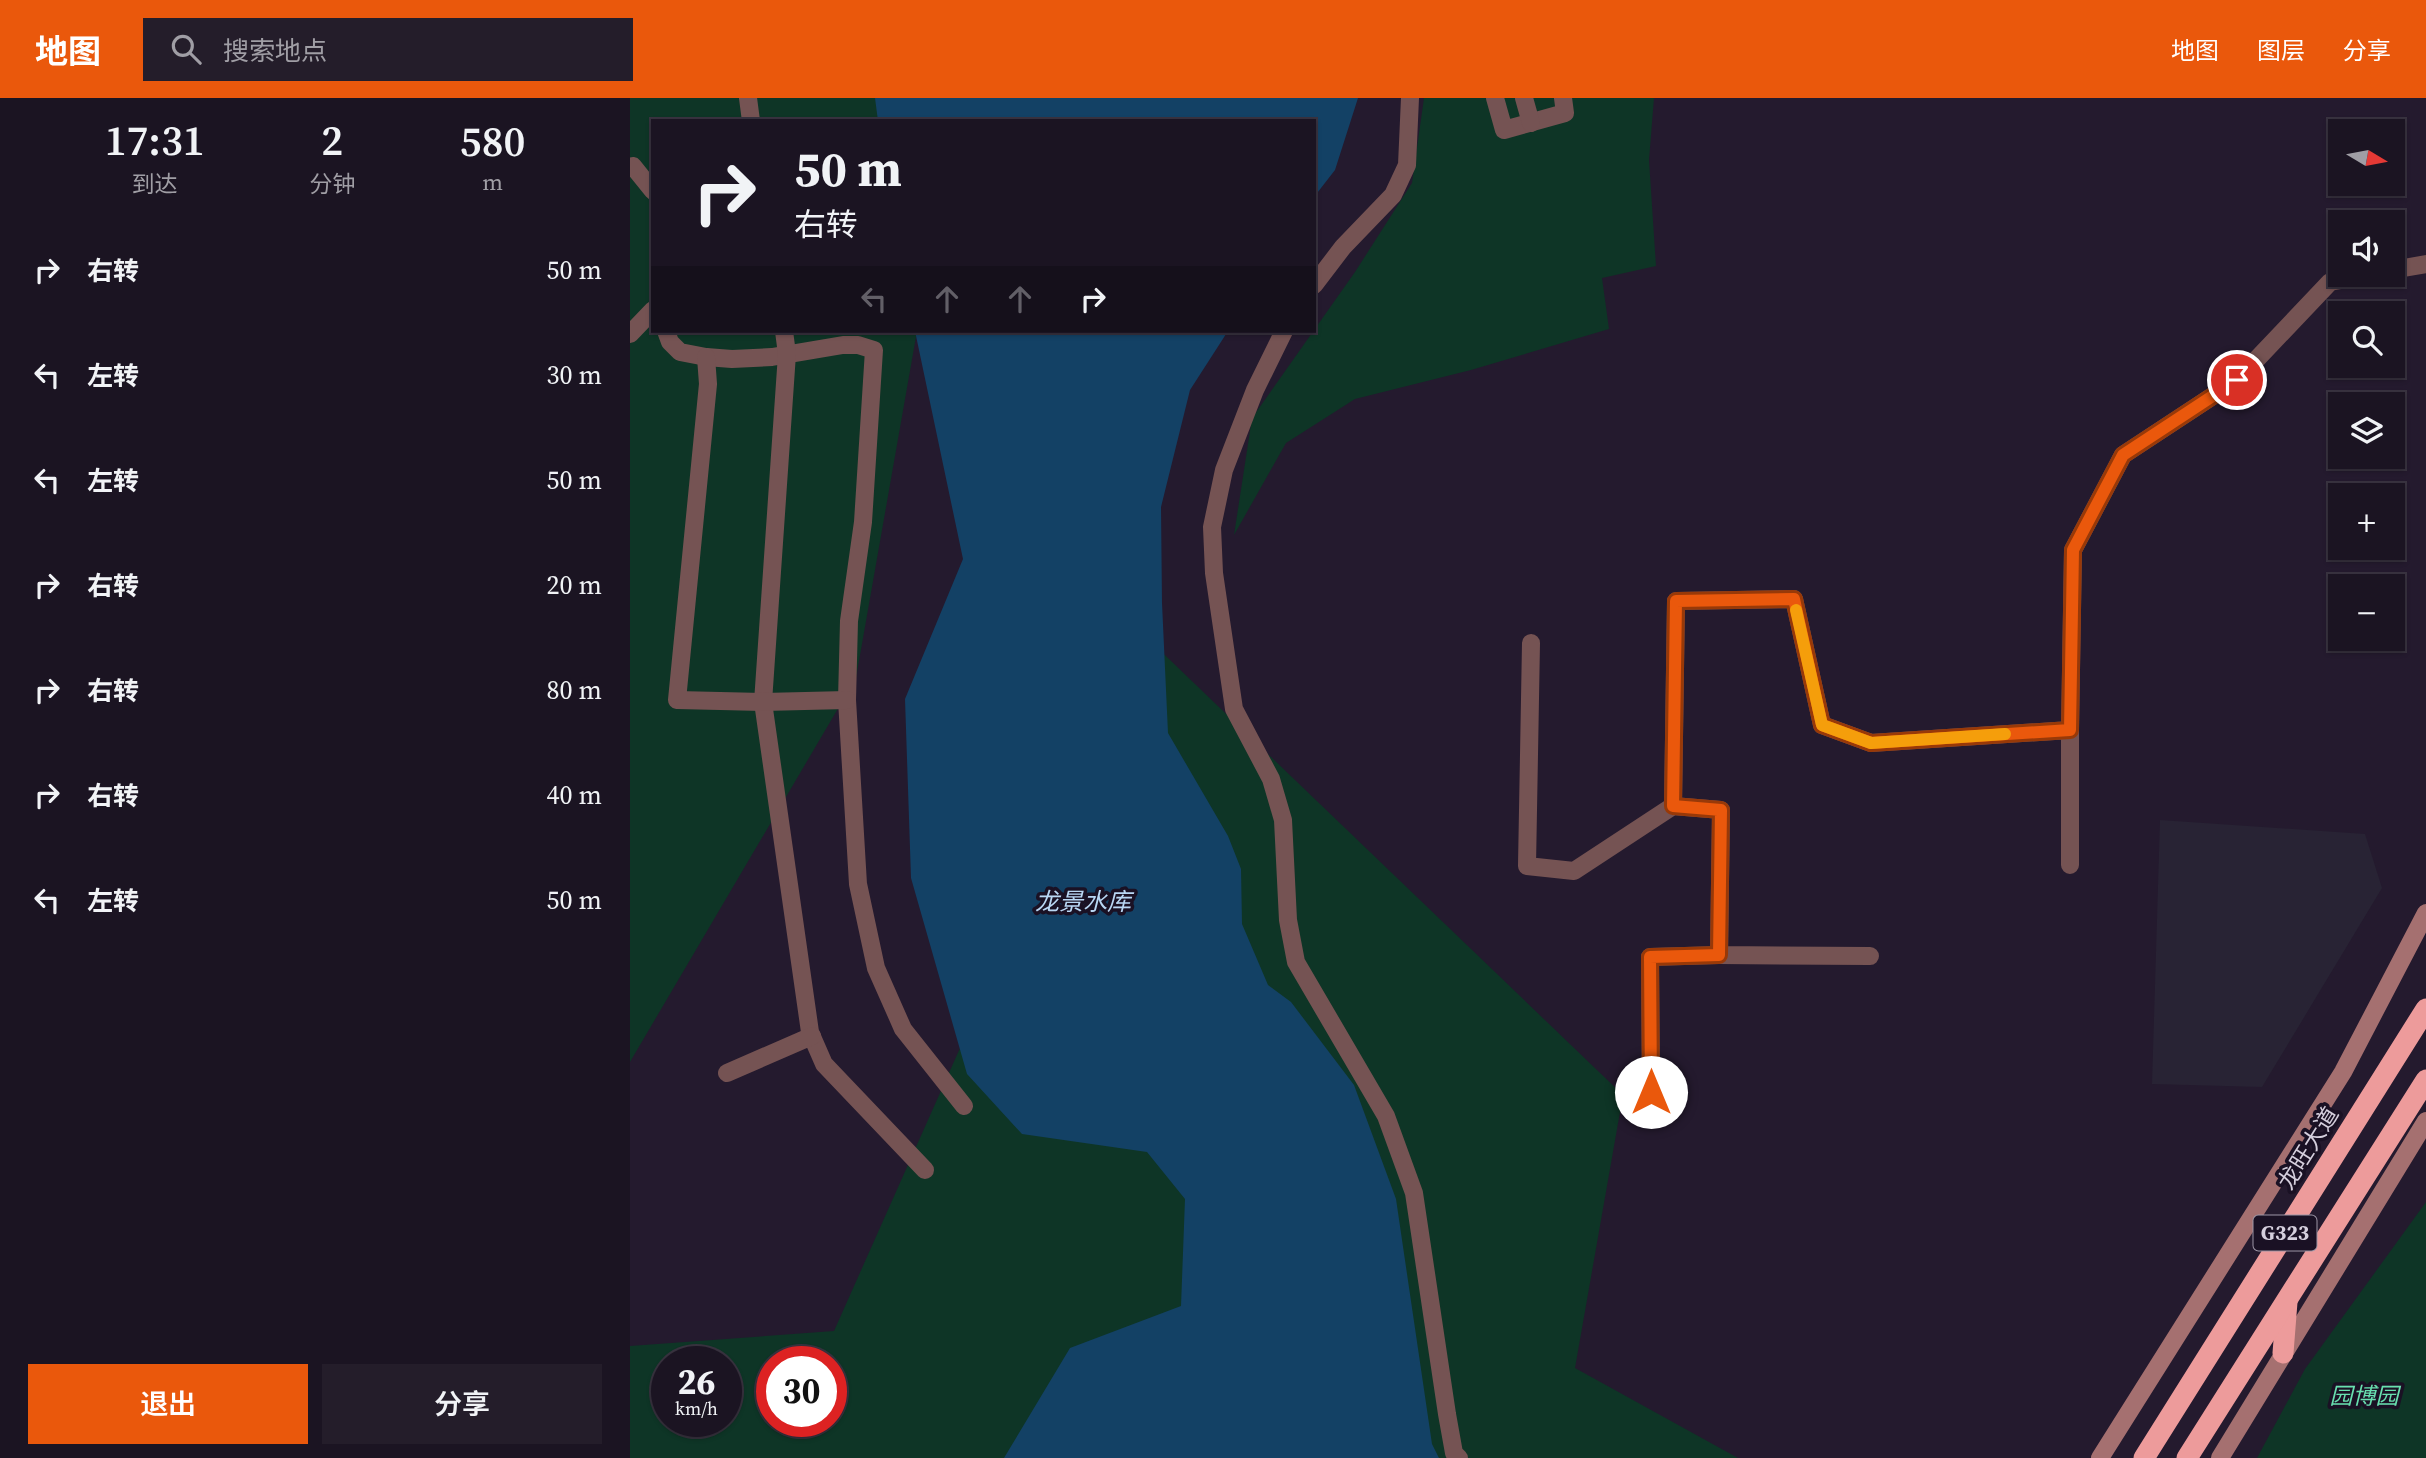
<!DOCTYPE html>
<html lang="zh">
<meta charset="utf-8">
<style>
:root{--surface:#1b1422;--page:#241d2a;--text:#f1f3f6;--muted:#a09ea5;--line:#393340;--accent:#ea580c}
body{margin:0;font-family:"Source Serif 4","Noto Sans SC",serif;background:var(--page);color:var(--text);height:100vh;display:flex;flex-direction:column;font-size:26px;white-space:nowrap}
*{box-sizing:border-box;margin:0}
p{font-size:23px;color:var(--muted)}
.icon{flex:none;width:38px;height:38px;fill:none;stroke:currentColor;stroke-width:2;stroke-linecap:round;stroke-linejoin:round}
.map{position:relative;flex:1;overflow:hidden}
.sheet{display:flex;flex-direction:column;background:var(--surface);width:630px}
.sheet>*{flex:none}
.top-card{position:absolute;left:21px;top:21px;width:665px;height:214px;border-radius:0px;box-shadow:0 2px 5px #0004,0 0 0 2px var(--line);background:#1b1422;color:var(--text);overflow:hidden}
.needle{width:46px;rotate:100deg}
.fabs{position:absolute;left:1698px;top:21px;display:grid;gap:14px}
.fabs a{display:grid;place-items:center;width:77px;height:77px;border-radius:0px;background:var(--surface);box-shadow:0 2px 5px #0004,0 0 0 2px var(--line);font-size:35px}
.speed{position:absolute;left:21px;top:1248px;display:flex;gap:14px;font-size:35px;font-weight:700;text-align:center}
.speed>*{display:grid;place-content:center;width:91px;height:91px;border-radius:50%;background:var(--surface);box-shadow:0 2px 5px #0004,0 0 0 2px var(--line);line-height:1}
.speed small{font-size:18px;font-weight:400}
.speed .limit{border:10px solid #d22;background:#fff;color:#111}
.pin{position:absolute;display:grid;place-items:center;width:60px;height:60px;color:#fff;margin:-30px;border:4px solid #fff;border-radius:50%;box-shadow:0 2px 7px #0007}
.me{position:absolute;width:77px;margin:-38px;rotate:0deg;stroke-linejoin:round;filter:drop-shadow(0 0 5px #0008)}
.turn{display:flex;align-items:center;gap:24px;height:147px;padding:0 28px;font-size:32px}
.turn .icon{width:91px;height:91px;stroke-width:2.5}
.turn b{display:block;font-size:49px;line-height:60px}
.lanes{display:flex;align-items:center;height:66px;padding:0 28px;background:#0003;justify-content:center;gap:35px;direction:ltr}
.lanes .off{opacity:.35}
.eta{display:flex;justify-content:space-evenly;align-items:center;height:119px;text-align:center}
.eta b{font-size:42px;font-weight:600;line-height:49px}
.cta{display:flex;gap:14px;margin-top:auto;padding:14px 28px}
.cta a{flex:1;height:80px;border-radius:0px;background:var(--accent);color:#fff;font-size:28px;font-weight:600;line-height:80px;text-align:center}
.cta a+a{background:var(--page);color:var(--text)}
ul{padding:0;list-style:none}
li{display:flex;align-items:center;gap:21px;height:105px;padding:0 28px}
li div{flex:1}
li b{display:block;font-size:26px}
li em{font-style:normal}
header{display:flex;align-items:center;gap:42px;box-sizing:border-box;height:98px;padding:0 35px;background:var(--accent);color:#fff}
header strong{font-size:33px}
nav{display:flex;gap:38px;margin-inline-start:auto;font-size:24px}
.search{width:490px;height:63px;background:var(--page);display:flex;align-items:center;gap:18px;box-sizing:border-box;padding:0 24px;border-radius:0px;color:var(--muted);font-size:26px}
main{display:flex;flex:1;min-height:0}
.map>svg:first-child{display:block}
</style>
<header>
<strong>地图</strong>
<div class="search"><svg class="icon" aria-label="search" viewBox="0 0 24 24"><circle cx="10" cy="10" r="6"/><path d="M15 15l6 6"/></svg>搜索地点</div>
<nav><a>地图</a><a>图层</a><a>分享</a></nav>
</header>
<main>
<section class="sheet">
<div class="eta">
<div><b>17:31</b><p>到达</p></div>
<div><b>2</b><p>分钟</p></div>
<div><b>580</b><p>m</p></div>
</div>
<ul>
<li><svg class="icon" aria-label="right" viewBox="0 0 24 24"><path d="M7 20v-9h11M14 6l5 5-5 5"/></svg><div><b>右转</b></div><em>50 m</em></li>
<li><svg class="icon" aria-label="left" viewBox="0 0 24 24"><path d="M17 20v-9H6M10 6l-5 5 5 5"/></svg><div><b>左转</b></div><em>30 m</em></li>
<li><svg class="icon" aria-label="left" viewBox="0 0 24 24"><path d="M17 20v-9H6M10 6l-5 5 5 5"/></svg><div><b>左转</b></div><em>50 m</em></li>
<li><svg class="icon" aria-label="right" viewBox="0 0 24 24"><path d="M7 20v-9h11M14 6l5 5-5 5"/></svg><div><b>右转</b></div><em>20 m</em></li>
<li><svg class="icon" aria-label="right" viewBox="0 0 24 24"><path d="M7 20v-9h11M14 6l5 5-5 5"/></svg><div><b>右转</b></div><em>80 m</em></li>
<li><svg class="icon" aria-label="right" viewBox="0 0 24 24"><path d="M7 20v-9h11M14 6l5 5-5 5"/></svg><div><b>右转</b></div><em>40 m</em></li>
<li><svg class="icon" aria-label="left" viewBox="0 0 24 24"><path d="M17 20v-9H6M10 6l-5 5 5 5"/></svg><div><b>左转</b></div><em>50 m</em></li>
</ul>
<div class="cta"><a>退出</a><a>分享</a></div>
</section>
<div class="map">
<svg width="1796" height="1360" viewBox="0 0 1796 1360">
<rect width="100%" height="100%" fill="#241a2e"/>
<!-- commercial -->
<path fill="#282334" d="M 1530,722 L 1735,736 L 1752,790 L 1632,989 L 1522,986 Z"/>
<!-- green -->
<g fill="#0e3526" fill-rule="evenodd">
<path d="M 0,0 L 328,0 L 324,23 L 23,23 L 23,233 L 287,233 L 226,580 L 0,964 Z"/>
<path d="M 794,0 L 1024,0 L 1019,62 L 1026,168 L 972,180 L 979,231 L 841,272 L 725,301 L 656,345 L 604,437 L 622,320 L 725,174 L 782,85 Z"/>
<path d="M 514,537 L 993,997 L 945,1270 L 1108,1360 L 0,1360 L 0,1248 L 204,1233 ZM 37,1264 L 96,1264 L 96,1323 L 37,1323 ZM 142,1264 L 201,1264 L 201,1323 L 142,1323 Z"/>
<path d="M 1796,1104 L 1796,1360 L 1627,1360 L 1675,1271 Z"/>
</g>
<!-- water -->
<g fill="#134165">
<path d="M 245,0 L 728,0 L 705,72 L 684,99 L 684,23 L 248,23 Z"/>
<path d="M 285,233 L 598,233 L 560,292 L 531,409 L 532,505 L 538,635 L 598,738 L 611,771 L 612,826 L 638,887 L 661,904 L 724,987 L 766,1101 L 802,1346 L 809,1360 L 374,1360 L 440,1250 L 551,1208 L 555,1101 L 517,1054 L 392,1036 L 337,976 L 281,780 L 275,601 L 333,461 Z"/>
</g>
<g fill="none" stroke-linecap="round" stroke-linejoin="round">
<!-- street -->
<g stroke="#755353" stroke-width="18">
<path d="M 118,0 L 121,23"/>
<path d="M 865,0 L 874,32 L 935,15 L 933,0"/>
<path d="M 894,0 L 901,25"/>
<path d="M 3,68 L 23,93"/>
<path d="M 1762,172 L 1796,166"/>
<path d="M 684,187 L 713,149 L 763,97 L 777,67 L 780,0"/>
<path d="M 36,233 L 40,244 L 50,254 L 76,259 L 102,261 L 142,259 L 213,247 L 228,247 L 244,252 L 233,424 L 219,523 L 217,602 L 228,786 L 246,870 L 273,931 L 334,1008"/>
<path d="M 154,233 L 157,256 L 133,604 L 180,934 L 194,966 L 295,1072"/>
<path d="M 654,233 L 625,292 L 594,372 L 582,429 L 584,475 L 604,611 L 641,681 L 653,722 L 658,822 L 666,864 L 756,1018 L 784,1095 L 817,1316 L 824,1355 L 829,1360"/>
<path d="M 0,236 L 23,212"/>
<path d="M 76,259 L 78,286 L 47,602 L 133,604 L 217,602"/>
<path d="M 901,545 L 897,768 L 944,773 L 1043,708 L 1046,503 L 1164,501 L 1192,627 L 1241,645 L 1440,632 L 1440,767"/>
<path d="M 1440,632 L 1443,452 L 1493,357 L 1607,282 L 1700,184 L 1738,177"/>
<path d="M 1043,708 L 1091,712 L 1089,857 L 1240,858"/>
<path d="M 97,975 L 182,938"/>
<path d="M 1021,994 L 1020,859 L 1089,857"/>
</g>
<!-- secondary -->
<g stroke="#a57070" stroke-width="18">
<path d="M 1470,1360 L 1713,974 L 1796,815"/>
<path d="M 1590,1360 L 1796,1023"/>
</g>
<!-- highway -->
<g stroke="#ed9b9b" stroke-width="21">
<path d="M 1653,1255 L 1657,1204"/>
<path d="M 1514,1360 L 1796,911"/>
<path d="M 1557,1360 L 1796,982"/>
</g>
</g>
<g fill="none" stroke-linecap="round" stroke-linejoin="round">
<defs>
<path id="route" d="M 1021,994 L 1020,859 L 1089,857 L 1091,712 L 1043,708 L 1046,503 L 1164,501 L 1192,627 L 1241,645 L 1440,632 L 1443,452 L 1493,357 L 1607,282"/>
</defs>
<!-- route casing -->
<use href="#route" stroke="#983908" stroke-width="18"/>
<!-- route -->
<use href="#route" stroke="#ea580c" stroke-width="12"/>
<!-- slow -->
<path stroke="#f59e0b" stroke-width="12" d="M 1166,512 L 1192,627 L 1241,645 L 1375,636"/>
</g>
<g text-anchor="middle" stroke-width="7" stroke-linejoin="round" paint-order="stroke">
<!-- shield labels -->
<rect fill="#1a1124" stroke="#9d96a6" stroke-width="2" x="1623.5" y="1117.5" width="63" height="35" rx="5"/>
<g font-size="21" font-weight="bold" fill="#d5cfdd">
<text x="1655" y="1142">G323</text>
</g>
<!-- street labels -->
<g font-size="23" fill="#d5cfdd" stroke="#1a1124">
<text transform="translate(1678 1050) rotate(-58)" y="8">龙旺大道</text>
</g>
<!-- park labels -->
<g font-size="23" font-style="italic" fill="#68dfaf" stroke="#1a1124">
<text x="1734" y="1306">园博园</text>
</g>
<!-- water labels -->
<g font-size="24" font-style="italic" fill="#b9d7f4" stroke="#1a1124">
<text x="453" y="812">龙景水库</text>
</g>
</g>
</svg>
<div class="fabs">
<a><svg class="needle" viewBox="-14 -14 28 28"><path d="M0-13l5 13h-10z" fill="#e53935"/><path d="M0 13l5-13h-10z" fill="#a09ea5"/></svg></a>
<a><svg class="icon" aria-label="sound" viewBox="0 0 24 24"><path d="M4 9h4l5-4v14l-5-4H4zM17 9q2 3 0 6"/></svg></a>
<a><svg class="icon" aria-label="search" viewBox="0 0 24 24"><circle cx="10" cy="10" r="6"/><path d="M15 15l6 6"/></svg></a>
<a><svg class="icon" aria-label="layers" viewBox="0 0 24 24"><path d="M12 4l9 5-9 5-9-5zM3 14l9 5 9-5"/></svg></a>
<a>+</a>
<a>−</a>
</div>
<div class="speed"><div>26<small>km/h</small></div><div class="limit">30</div></div>
<div class="pin" style="left:1607px;top:282px;background:#d93025"><svg class="icon" aria-label="arrive" viewBox="0 0 24 24"><path d="M6 21V4h12l-3 4 3 4H6"/></svg></div>
<svg class="me" style="left:1021px;top:994px" viewBox="-20 -20 40 40"><circle r="19" fill="#fff"/><path d="M0-13L10 11 0 6-10 11z" fill="#ea580c"/></svg>
<div class="top-card">
<div class="turn"><svg class="icon" aria-label="right" viewBox="0 0 24 24"><path d="M7 20v-9h11M14 6l5 5-5 5"/></svg><div><b>50 m</b>右转</div></div>
<div class="lanes"><svg class="icon off" aria-label="left" viewBox="0 0 24 24"><path d="M17 20v-9H6M10 6l-5 5 5 5"/></svg><svg class="icon off" aria-label="ahead" viewBox="0 0 24 24"><path d="M12 20V5M6 11l6-6 6 6"/></svg><svg class="icon off" aria-label="ahead" viewBox="0 0 24 24"><path d="M12 20V5M6 11l6-6 6 6"/></svg><svg class="icon" aria-label="right" viewBox="0 0 24 24"><path d="M7 20v-9h11M14 6l5 5-5 5"/></svg></div>
</div>
</div>
</main>
